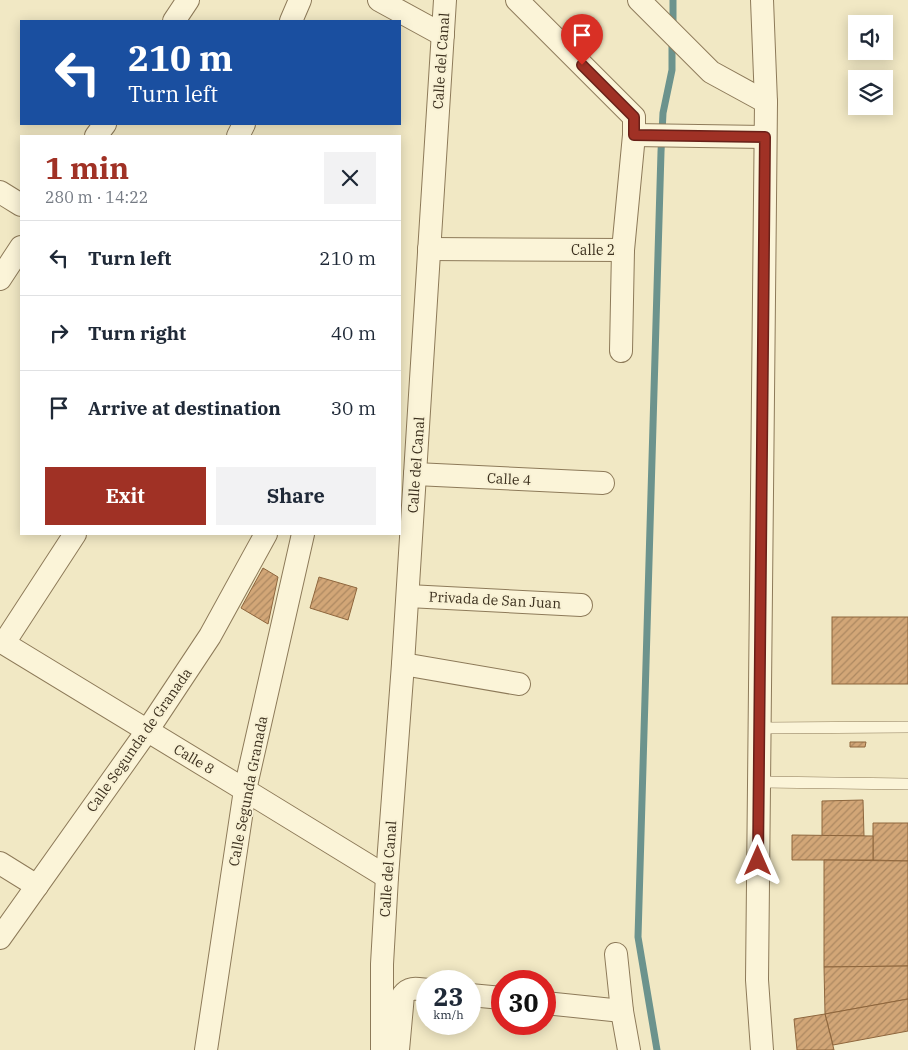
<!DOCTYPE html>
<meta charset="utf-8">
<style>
:root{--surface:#fff;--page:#f2f2f3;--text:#1f2937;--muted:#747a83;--line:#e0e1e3;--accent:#a03125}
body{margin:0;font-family:"IBM Plex Serif",serif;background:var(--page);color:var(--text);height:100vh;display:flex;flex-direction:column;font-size:19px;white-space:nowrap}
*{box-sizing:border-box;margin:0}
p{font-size:16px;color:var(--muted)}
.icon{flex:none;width:28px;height:28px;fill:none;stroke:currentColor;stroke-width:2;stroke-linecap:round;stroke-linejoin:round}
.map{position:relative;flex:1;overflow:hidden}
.panel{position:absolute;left:20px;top:135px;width:381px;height:400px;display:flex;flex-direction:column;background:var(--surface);border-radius:0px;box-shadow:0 2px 12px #0003}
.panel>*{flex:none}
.guide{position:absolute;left:20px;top:20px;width:381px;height:105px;border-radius:0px;box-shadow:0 2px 12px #0003;background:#1a4fa0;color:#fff;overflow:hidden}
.tools{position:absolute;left:848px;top:15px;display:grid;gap:10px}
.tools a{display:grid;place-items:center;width:45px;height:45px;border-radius:0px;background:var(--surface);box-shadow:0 2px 12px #0003;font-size:25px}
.speed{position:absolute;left:416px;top:970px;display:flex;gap:10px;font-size:25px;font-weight:700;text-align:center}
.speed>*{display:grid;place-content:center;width:65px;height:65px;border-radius:50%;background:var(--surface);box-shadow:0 2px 12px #0003;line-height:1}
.speed small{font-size:12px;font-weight:400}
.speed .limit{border:8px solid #d22;background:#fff;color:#111}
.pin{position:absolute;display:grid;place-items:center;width:42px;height:42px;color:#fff;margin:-51px -21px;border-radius:50% 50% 50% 0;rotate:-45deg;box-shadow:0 0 5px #0007}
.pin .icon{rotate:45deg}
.me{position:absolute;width:55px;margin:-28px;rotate:0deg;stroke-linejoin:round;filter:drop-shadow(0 0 4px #0008)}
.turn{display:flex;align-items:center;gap:18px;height:105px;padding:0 25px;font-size:22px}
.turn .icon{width:65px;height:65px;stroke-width:2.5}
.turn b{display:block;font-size:35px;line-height:42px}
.round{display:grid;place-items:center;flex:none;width:52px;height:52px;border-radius:0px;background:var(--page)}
.head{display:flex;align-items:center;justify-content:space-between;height:85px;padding:0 25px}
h1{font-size:30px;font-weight:700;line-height:38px;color:var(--accent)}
.cta{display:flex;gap:10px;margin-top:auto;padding:10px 25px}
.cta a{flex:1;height:58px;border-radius:0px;background:var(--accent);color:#fff;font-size:20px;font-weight:700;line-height:58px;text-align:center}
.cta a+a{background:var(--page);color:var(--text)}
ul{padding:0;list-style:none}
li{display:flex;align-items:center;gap:15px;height:75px;padding:0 25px;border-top:1px solid var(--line)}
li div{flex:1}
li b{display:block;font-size:19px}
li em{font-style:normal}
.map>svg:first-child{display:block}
</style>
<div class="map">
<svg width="908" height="1050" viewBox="0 0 908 1050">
<defs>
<pattern id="building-hatch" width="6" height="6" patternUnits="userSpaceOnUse" patternTransform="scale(1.25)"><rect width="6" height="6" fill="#d2a677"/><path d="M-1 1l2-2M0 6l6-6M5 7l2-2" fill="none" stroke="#ac8861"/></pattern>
</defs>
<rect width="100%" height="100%" fill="#f1e8c4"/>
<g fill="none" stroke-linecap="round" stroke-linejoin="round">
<!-- stream -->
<g stroke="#6c938d" stroke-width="7">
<path d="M 673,27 L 673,0"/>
<path d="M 657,1050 L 638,937 L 661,152 L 663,113 L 672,70 L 672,40"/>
</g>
</g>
<!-- building -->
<g fill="url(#building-hatch)" stroke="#8e663d">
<path d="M 263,568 L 278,577 L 268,624 L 241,608 Z"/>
<path d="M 319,577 L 357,588 L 348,620 L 310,608 Z"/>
<rect x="832" y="617" width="76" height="67"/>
<path d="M 850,742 L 866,742 L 865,747 L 850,747 Z"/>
<path d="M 863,800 L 864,836 L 822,836 L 822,801 Z"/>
<path d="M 873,823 L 908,823 L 908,861 L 873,860 Z"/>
<path d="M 792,835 L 873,836 L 873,860 L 792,860 Z"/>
<path d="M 824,860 L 908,861 L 908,966 L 824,967 Z"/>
<path d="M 908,966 L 908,999 L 825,1014 L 824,967 Z"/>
<path d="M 908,999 L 908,1031 L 833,1045 L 825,1014 Z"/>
<path d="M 825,1014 L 834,1050 L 797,1050 L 794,1019 Z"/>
</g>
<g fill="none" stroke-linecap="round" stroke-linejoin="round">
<defs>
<g id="lane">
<path d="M 759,728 L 908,727"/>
<path d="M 759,782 L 908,784"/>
</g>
<g id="street">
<path d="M 379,0 L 443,35"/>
<path d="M 517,0 L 634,117 L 634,135 L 623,250 L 621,351"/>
<path d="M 639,0 L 711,72 L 766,102"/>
<path d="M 174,21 L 188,0"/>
<path d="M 291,21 L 300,0"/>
<path d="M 634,135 L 765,137"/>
<path d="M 96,136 L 105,124"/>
<path d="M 238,136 L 244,124"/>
<path d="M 0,192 L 21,205"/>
<path d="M 429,249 L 623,250"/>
<path d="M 0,279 L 21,247"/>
<path d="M 415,474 L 603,483"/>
<path d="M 408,596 L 581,605"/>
<path d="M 0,641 L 245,790 L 387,877"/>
<path d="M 4,643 L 75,534"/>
<path d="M 403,664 L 519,684"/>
<path d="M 0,863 L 37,886"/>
<path d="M 0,938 L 147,731 L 210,636 L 266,534"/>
<path d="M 616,954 L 622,1011 L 629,1050"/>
<path d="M 470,995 L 502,998"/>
<path d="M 545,1003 L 622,1011"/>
<path d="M 206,1050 L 245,790 L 303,534"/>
<path d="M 382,1050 L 382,964 L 387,877 L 403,664 L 445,0"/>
<path d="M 398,1050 L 403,995 C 410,986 418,989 428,990"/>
<path d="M 762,1050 L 757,980 L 766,102 L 762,0"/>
</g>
</defs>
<!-- lane casing -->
<use href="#lane" stroke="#8d7a59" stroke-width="12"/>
<!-- street casing -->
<use href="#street" stroke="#8d7a59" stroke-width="24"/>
<!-- lane -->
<use href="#lane" stroke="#fbf4d8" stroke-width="11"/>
<!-- street -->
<use href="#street" stroke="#fbf4d8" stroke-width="22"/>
</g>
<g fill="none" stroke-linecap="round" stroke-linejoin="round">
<defs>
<path id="route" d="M 582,65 L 634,117 L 634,135 L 765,137 L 758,861"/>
</defs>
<!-- route casing -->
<use href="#route" stroke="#682018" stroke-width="12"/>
<!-- route -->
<use href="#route" stroke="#a03125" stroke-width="9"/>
</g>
<g text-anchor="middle" stroke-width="4" stroke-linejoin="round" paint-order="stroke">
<!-- street labels -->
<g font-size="14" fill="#3c301e" stroke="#f8f1d4">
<text transform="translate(441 61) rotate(-86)" y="5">Calle del Canal</text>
<text x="593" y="255">Calle 2</text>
<text transform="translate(416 465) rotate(-86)" y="5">Calle del Canal</text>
<text transform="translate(509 479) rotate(3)" y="5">Calle 4</text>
<text transform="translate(495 600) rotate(3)" y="5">Privada de San Juan</text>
<text transform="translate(139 740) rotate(-55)" y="5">Calle Segunda de Granada</text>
<text transform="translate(194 759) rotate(31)" y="5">Calle 8</text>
<text transform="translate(248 791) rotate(-79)" y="5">Calle Segunda Granada</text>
<text transform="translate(388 869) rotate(-86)" y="5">Calle del Canal</text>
</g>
</g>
</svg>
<div class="tools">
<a><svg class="icon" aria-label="sound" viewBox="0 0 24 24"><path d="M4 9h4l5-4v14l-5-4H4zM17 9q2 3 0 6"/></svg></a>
<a><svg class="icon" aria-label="layers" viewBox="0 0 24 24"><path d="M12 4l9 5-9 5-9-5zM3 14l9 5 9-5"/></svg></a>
</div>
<div class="speed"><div>23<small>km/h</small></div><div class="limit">30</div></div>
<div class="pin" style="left:582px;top:65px;background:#d93025"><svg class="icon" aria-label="arrive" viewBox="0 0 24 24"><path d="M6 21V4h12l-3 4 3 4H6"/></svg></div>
<svg class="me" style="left:758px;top:861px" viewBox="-20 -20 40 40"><path d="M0-17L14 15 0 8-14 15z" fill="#a03125" stroke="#fff" stroke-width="4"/></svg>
<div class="guide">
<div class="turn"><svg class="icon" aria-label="left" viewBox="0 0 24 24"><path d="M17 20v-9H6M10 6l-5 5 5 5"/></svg><div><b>210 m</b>Turn left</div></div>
</div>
<section class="panel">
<div class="head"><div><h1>1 min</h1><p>280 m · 14:22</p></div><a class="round"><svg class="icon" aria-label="close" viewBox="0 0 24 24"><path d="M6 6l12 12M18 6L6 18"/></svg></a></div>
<ul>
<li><svg class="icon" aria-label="left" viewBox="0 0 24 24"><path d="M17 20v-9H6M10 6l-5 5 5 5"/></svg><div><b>Turn left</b></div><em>210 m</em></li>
<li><svg class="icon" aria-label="right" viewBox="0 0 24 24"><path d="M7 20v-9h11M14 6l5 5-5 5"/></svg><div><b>Turn right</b></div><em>40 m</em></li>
<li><svg class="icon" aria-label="arrive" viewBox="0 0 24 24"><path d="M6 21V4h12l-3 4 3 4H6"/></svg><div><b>Arrive at destination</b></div><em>30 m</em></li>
</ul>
<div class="cta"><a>Exit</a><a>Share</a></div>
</section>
</div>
